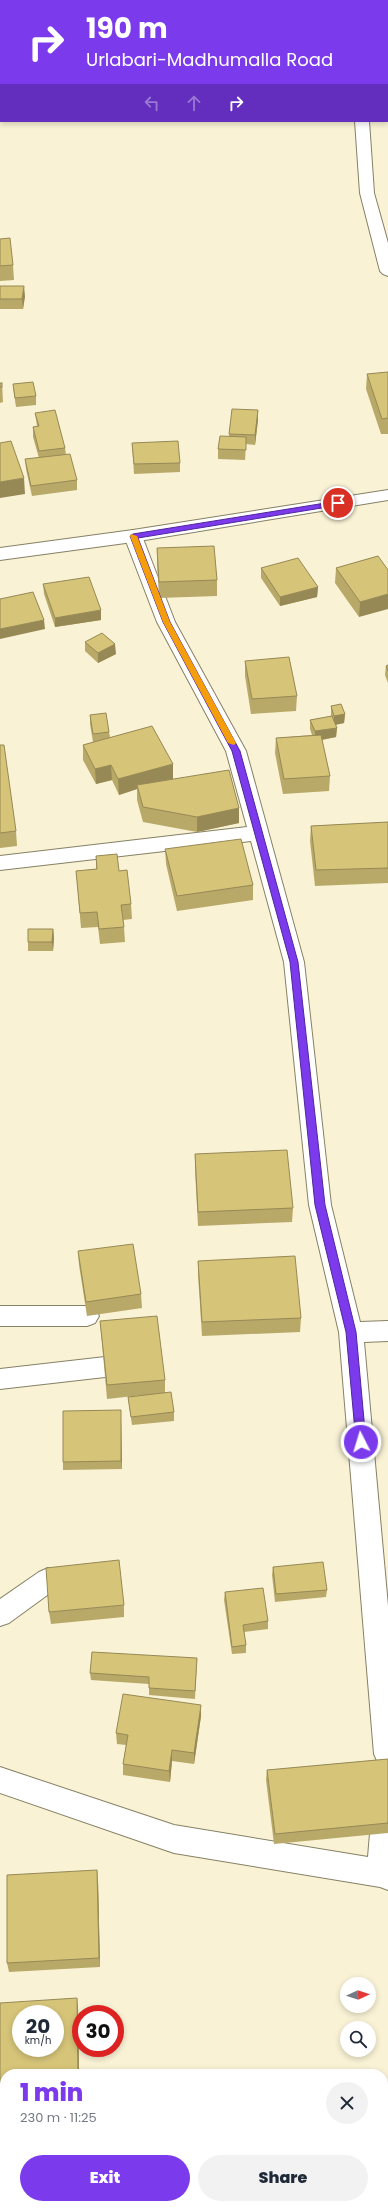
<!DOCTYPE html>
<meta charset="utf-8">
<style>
:root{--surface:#fff;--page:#f2f2f3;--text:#1f2937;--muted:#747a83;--accent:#7c3aed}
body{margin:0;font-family:Poppins,sans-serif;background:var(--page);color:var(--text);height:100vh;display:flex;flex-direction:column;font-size:15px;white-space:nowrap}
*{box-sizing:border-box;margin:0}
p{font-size:13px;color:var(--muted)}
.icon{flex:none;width:22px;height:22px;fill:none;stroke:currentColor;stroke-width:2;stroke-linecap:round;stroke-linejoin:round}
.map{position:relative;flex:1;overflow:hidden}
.side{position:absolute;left:0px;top:2069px;width:388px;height:140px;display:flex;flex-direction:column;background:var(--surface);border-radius:16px 16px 0 0;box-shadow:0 2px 6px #0003}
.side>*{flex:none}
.top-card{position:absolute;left:0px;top:0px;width:388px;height:122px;box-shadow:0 2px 6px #0003;background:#7c3aed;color:#fff;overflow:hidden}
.needle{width:26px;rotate:87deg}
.fabs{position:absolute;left:340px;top:1977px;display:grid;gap:8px}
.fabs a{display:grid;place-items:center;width:36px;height:36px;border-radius:50%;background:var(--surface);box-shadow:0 2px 6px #0003;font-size:20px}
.speed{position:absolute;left:12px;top:2005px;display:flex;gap:8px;font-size:20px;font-weight:700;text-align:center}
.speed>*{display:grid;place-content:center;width:52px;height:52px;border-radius:50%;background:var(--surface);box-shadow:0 2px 6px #0003;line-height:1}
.speed small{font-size:10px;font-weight:400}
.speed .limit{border:6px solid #d22;background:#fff;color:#111}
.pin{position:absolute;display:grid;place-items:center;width:34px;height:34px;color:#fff;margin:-17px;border:2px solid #fff;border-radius:50%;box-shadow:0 1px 4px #0007}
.me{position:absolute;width:44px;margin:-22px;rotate:355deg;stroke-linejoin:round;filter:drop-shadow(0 0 3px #0008)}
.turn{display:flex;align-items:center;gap:14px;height:84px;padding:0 20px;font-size:18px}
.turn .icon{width:52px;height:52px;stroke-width:2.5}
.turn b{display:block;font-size:28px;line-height:34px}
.lanes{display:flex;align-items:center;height:38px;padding:0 20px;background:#0003;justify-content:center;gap:20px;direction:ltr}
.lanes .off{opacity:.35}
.round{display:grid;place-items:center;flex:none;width:42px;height:42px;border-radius:21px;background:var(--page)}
.summary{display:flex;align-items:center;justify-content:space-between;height:68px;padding:0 20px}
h1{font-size:24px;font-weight:800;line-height:30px;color:var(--accent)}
.button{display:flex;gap:8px;margin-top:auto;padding:8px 20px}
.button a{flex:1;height:46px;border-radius:24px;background:var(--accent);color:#fff;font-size:16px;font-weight:800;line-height:46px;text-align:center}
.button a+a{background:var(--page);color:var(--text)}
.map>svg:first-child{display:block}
</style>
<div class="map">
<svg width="388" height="2209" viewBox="0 0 388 2209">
<rect width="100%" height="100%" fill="#f9f2d5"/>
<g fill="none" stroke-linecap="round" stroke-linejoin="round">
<defs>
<g id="minor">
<rect x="145" y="0" width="14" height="1"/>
<rect x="342" y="0" width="14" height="1"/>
<path d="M 355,121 L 369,121 L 374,193 L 388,243 L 388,276 L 383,274 L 380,271 L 360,193 Z"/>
<path d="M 133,530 L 139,532 L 142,536 L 175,622 L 246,751 L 304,962 L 331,1205 L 360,1322 L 388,1321 L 388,1341 L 364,1342 L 388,1606 L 388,1767 L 378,1763 L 374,1754 L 339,1332 L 309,1205 L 284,962 L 251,841 L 0,870 L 0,856 L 247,827 L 226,751 L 157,622 L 124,536 L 127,532 Z"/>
<path d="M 0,1306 L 87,1306 L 95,1309 L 99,1316 L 95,1323 L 87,1326 L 0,1326 Z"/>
<path d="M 105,1357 L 114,1360 L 117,1367 L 114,1374 L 105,1377 L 0,1389 L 0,1369 Z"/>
<path d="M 48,1568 L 57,1572 L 61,1580 L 57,1588 L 9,1623 L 0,1626 L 0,1599 L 39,1572 Z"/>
<path d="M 0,1767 L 174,1825 L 368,1857 L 374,1786 L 378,1777 L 388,1773 L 388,1890 L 380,1887 L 174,1853 L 0,1793 Z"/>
</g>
<path id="major" d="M 388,490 L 388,500 L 133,542 L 0,560 L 0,548 L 133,530 Z"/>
</defs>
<!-- minor casing -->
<use href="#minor" stroke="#868065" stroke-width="2"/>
<!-- major casing -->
<use href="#major" stroke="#868065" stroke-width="2"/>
<!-- minor -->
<use href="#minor" fill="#fff" fill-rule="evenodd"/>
<!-- major -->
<use href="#major" fill="#fff" fill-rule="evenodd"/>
</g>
<!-- wall -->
<g fill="#b8a968">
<path d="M 0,0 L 1,1 L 1,19 L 0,19 Z"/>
<rect x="97" y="0" width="30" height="1"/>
<path d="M 384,0 L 388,0 L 388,5 L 387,5 L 387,1 L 384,1 Z"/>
<path d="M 0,239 L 13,265 L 14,280 L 0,281 Z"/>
<path d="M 0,286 L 25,296 L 23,309 L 0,309 Z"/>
<path d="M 388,372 L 388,434 L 381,434 L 366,389 L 367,374 Z"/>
<path d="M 0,383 L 2,383 L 3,402 L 0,403 Z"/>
<path d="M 13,384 L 36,396 L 36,405 L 16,407 L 14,394 Z"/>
<path d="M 258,410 L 258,420 L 255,445 L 246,444 L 245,460 L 218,459 L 218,449 L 229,436 L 229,434 Z"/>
<path d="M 35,413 L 65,448 L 66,455 L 77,480 L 77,490 L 32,496 L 26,469 L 25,459 L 39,458 L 33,437 L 33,427 L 37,426 Z"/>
<path d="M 132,443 L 180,463 L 180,472 L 134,474 Z"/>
<path d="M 157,548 L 217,580 L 217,596 L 159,598 L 157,563 Z"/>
<path d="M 378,556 L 359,617 L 335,583 L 336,568 Z"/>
<path d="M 261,568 L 318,587 L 317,597 L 280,606 L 261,578 Z"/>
<path d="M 43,584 L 101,620 L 55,627 L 44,594 Z"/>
<path d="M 85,642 L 116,654 L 98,663 L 85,651 Z"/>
<path d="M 245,661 L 297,696 L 296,711 L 251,714 L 245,676 Z"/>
<path d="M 388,665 L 388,683 L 385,675 L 386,666 Z"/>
<path d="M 331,706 L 345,714 L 344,723 L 335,725 L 337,728 L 336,737 L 322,740 L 330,776 L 329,791 L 283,794 L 275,753 L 276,738 L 312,735 L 310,729 L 310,720 L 331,716 Z"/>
<path d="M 90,715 L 109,732 L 110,737 L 173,764 L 173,779 L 239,823 L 197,832 L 143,822 L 137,800 L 137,789 L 119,795 L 112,780 L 96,784 L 83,760 L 83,745 L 93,742 L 90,724 Z"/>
<path d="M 0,745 L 16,831 L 17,846 L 0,848 Z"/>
<path d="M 388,822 L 388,883 L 315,886 L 310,841 L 311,826 Z"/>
<path d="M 165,849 L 253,885 L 253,900 L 177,911 L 166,864 Z"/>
<path d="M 96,856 L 119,871 L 131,904 L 132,919 L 123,920 L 124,927 L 125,942 L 100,944 L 98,927 L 81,928 L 76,871 L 96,869 Z"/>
<path d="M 53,929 L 54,938 L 53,951 L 28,951 L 28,942 Z"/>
<path d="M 195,1154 L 293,1208 L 292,1222 L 198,1226 L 195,1169 Z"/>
<path d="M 78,1251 L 141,1294 L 142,1308 L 87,1316 L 79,1265 Z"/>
<path d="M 198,1261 L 301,1318 L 300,1332 L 202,1336 L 198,1274 Z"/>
<path d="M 100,1321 L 165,1380 L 165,1393 L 174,1412 L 174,1421 L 132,1425 L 129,1405 L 128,1397 L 143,1395 L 107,1399 Z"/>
<path d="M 121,1418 L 122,1469 L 63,1470 L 63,1462 Z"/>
<path d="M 273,1567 L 327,1590 L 326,1597 L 275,1602 L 272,1575 Z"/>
<path d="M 225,1592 L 268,1621 L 268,1629 L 244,1632 L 246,1645 L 246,1653 L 232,1654 L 224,1600 Z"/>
<path d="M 124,1605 L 124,1617 L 51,1624 L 49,1612 Z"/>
<path d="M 197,1658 L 195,1699 L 149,1695 L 149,1684 L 91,1680 L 90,1673 Z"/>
<path d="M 201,1716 L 194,1764 L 172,1761 L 170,1782 L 123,1775 L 123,1764 L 126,1745 L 117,1744 L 116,1733 Z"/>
<path d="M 388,1759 L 388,1833 L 274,1844 L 266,1780 L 267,1770 Z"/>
<path d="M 98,1880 L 100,1967 L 9,1972 L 7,1963 Z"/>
<path d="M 0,2003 L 78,2007 L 79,2074 L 5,2074 L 5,2105 L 0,2106 Z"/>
</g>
<!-- shaded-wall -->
<g fill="#968955">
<path d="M 24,286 L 25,296 L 23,309 L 22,299 Z"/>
<path d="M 258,410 L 258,420 L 255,445 L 255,435 Z"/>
<path d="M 24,478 L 25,494 L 0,498 L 0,482 Z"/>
<path d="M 318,587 L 317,597 L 280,606 L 280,597 Z"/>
<path d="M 388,594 L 388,609 L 359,617 L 360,602 Z"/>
<path d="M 101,610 L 101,620 L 55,627 L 55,618 Z"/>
<path d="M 44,620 L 45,629 L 0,639 L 0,629 Z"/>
<path d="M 115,644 L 116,654 L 98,663 L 98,653 Z"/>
<path d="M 345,714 L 344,723 L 334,725 L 334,716 Z"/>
<path d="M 337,728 L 336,737 L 315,741 L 315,731 Z"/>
<path d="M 173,764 L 173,779 L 137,785 L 137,789 L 119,795 L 118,779 Z"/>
<path d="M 111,765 L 112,780 L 96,784 L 95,769 Z"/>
<path d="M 239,808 L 239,823 L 197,832 L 197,817 Z"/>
<path d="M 53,929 L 54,938 L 53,951 L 52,942 Z"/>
<path d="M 121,1410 L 121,1418 L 122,1469 L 121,1461 Z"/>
<path d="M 201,1705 L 201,1716 L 194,1764 L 194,1753 Z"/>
<path d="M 172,1750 L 172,1761 L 170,1782 L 169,1771 Z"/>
<path d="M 97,1870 L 98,1880 L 100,1967 L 99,1958 Z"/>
<path d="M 77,1998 L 78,2007 L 79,2074 L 78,2074 Z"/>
</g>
<!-- building -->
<g fill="#d6c479" stroke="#968955" fill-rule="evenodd">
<path d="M 0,0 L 8,0 L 8,1 L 1,1 L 1,10 L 0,10 Z"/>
<rect x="184" y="0" width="44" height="1"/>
<rect x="232" y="0" width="34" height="1"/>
<path d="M 10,238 L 13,265 L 0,266 L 0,239 Z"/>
<path d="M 0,286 L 24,286 L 22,299 L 0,299 Z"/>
<path d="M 388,372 L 388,418 L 382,419 L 367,374 Z"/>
<path d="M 33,382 L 36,396 L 15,398 L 13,384 Z"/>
<rect x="0" y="383" width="2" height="4"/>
<path d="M 232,409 L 258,410 L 255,435 L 229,434 Z"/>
<path d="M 55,410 L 65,448 L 39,451 L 33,427 L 39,426 L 35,413 Z"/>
<path d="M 220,436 L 246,437 L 246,450 L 218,449 Z"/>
<path d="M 11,441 L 24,478 L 0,482 L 0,443 Z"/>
<path d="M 178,441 L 180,463 L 134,464 L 132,443 Z"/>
<path d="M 70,454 L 77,480 L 31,486 L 25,459 Z"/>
<path d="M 214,546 L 217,580 L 159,582 L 157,548 Z"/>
<path d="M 378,556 L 388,570 L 388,594 L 360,602 L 336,568 Z"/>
<path d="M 298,558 L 318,587 L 280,597 L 261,568 Z"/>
<path d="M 89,577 L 101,610 L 55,618 L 43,584 Z"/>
<path d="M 33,592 L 44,620 L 0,629 L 0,599 Z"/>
<path d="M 102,633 L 115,644 L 98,653 L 85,642 Z"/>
<path d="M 289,657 L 297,696 L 252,699 L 245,661 Z"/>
<path d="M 388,665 L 388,671 L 386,666 Z"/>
<path d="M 341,704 L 345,714 L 334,716 L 331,706 Z"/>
<path d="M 106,713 L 109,732 L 93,734 L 90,715 Z"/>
<path d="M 332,716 L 337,728 L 315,731 L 310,720 Z"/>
<path d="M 152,726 L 173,764 L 118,779 L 111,765 L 95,769 L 83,745 Z"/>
<path d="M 321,735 L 330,776 L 284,779 L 276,738 Z"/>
<path d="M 0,745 L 4,745 L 16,831 L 0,833 Z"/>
<path d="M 229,770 L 239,808 L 197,817 L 143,807 L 137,785 Z"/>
<path d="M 388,822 L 388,868 L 316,870 L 311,826 Z"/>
<path d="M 241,839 L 253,885 L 177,896 L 165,849 Z"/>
<path d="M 117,854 L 119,871 L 127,870 L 131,904 L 121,905 L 124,927 L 99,929 L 97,912 L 80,913 L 76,871 L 97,869 L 96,856 Z"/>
<path d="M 28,929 L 53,929 L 52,942 L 28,942 Z"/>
<path d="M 287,1150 L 293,1208 L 198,1212 L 195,1154 Z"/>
<path d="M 133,1244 L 141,1294 L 86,1302 L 78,1251 Z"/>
<path d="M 295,1256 L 301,1318 L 202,1322 L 198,1261 Z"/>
<path d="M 157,1316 L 165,1380 L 107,1385 L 100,1321 Z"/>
<path d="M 171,1392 L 174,1412 L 131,1417 L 128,1397 Z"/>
<path d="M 121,1410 L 121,1461 L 63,1462 L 63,1411 Z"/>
<path d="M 119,1560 L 124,1605 L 49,1612 L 46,1568 Z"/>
<path d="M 323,1562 L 327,1590 L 276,1594 L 273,1567 Z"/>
<path d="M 263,1588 L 268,1621 L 243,1625 L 246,1645 L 232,1647 L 225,1592 Z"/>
<path d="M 92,1652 L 197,1658 L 195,1691 L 149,1688 L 149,1677 L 90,1673 Z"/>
<path d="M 123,1694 L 201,1705 L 194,1753 L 172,1750 L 169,1771 L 123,1764 L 128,1735 L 116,1733 Z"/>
<path d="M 388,1759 L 388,1823 L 275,1834 L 267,1770 Z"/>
<path d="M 97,1870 L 99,1958 L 7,1963 L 7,1875 Z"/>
<path d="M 77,1998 L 78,2074 L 5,2074 L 5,2097 L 0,2097 L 0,2003 ZM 21,2014 L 55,2014 L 55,2048 L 21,2048 Z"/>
</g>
<!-- route -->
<path fill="#7c3aed" stroke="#51269a" d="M 338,501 L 340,502 L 340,505 L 138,538 L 170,622 L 240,751 L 298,962 L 325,1205 L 356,1332 L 366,1442 L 361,1446 L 356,1442 L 346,1332 L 315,1205 L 290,962 L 232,751 L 163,622 L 130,536 L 133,534 Z"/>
<!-- slow -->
<path fill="#f59e0b" d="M 131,534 L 137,536 L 170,622 L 236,743 L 234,745 L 228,743 L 163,622 L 130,536 Z"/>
</svg>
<div class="fabs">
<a><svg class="needle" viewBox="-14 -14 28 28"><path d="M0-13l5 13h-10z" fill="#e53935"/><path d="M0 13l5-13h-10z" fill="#747a83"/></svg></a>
<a><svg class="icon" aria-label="search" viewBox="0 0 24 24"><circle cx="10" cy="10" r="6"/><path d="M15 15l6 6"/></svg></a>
</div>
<div class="speed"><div>20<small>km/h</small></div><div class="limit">30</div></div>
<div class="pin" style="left:338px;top:503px;background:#d93025"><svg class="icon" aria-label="arrive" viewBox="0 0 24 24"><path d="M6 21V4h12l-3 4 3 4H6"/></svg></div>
<svg class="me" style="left:361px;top:1442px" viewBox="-20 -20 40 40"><circle r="17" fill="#7c3aed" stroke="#fff" stroke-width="3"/><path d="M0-11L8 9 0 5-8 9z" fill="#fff"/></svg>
<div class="top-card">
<div class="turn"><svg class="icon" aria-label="right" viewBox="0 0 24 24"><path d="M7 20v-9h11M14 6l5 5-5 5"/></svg><div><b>190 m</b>Urlabari-Madhumalla Road</div></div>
<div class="lanes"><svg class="icon off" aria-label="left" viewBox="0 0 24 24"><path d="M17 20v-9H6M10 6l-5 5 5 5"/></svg><svg class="icon off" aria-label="ahead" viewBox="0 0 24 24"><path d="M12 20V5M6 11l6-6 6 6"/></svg><svg class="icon" aria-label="right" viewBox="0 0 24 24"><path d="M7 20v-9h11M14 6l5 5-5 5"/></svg></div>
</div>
<section class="side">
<div class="summary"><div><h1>1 min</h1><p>230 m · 11:25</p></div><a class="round"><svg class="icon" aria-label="close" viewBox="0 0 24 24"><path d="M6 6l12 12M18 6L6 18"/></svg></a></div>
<div class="button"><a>Exit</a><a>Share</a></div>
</section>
</div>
